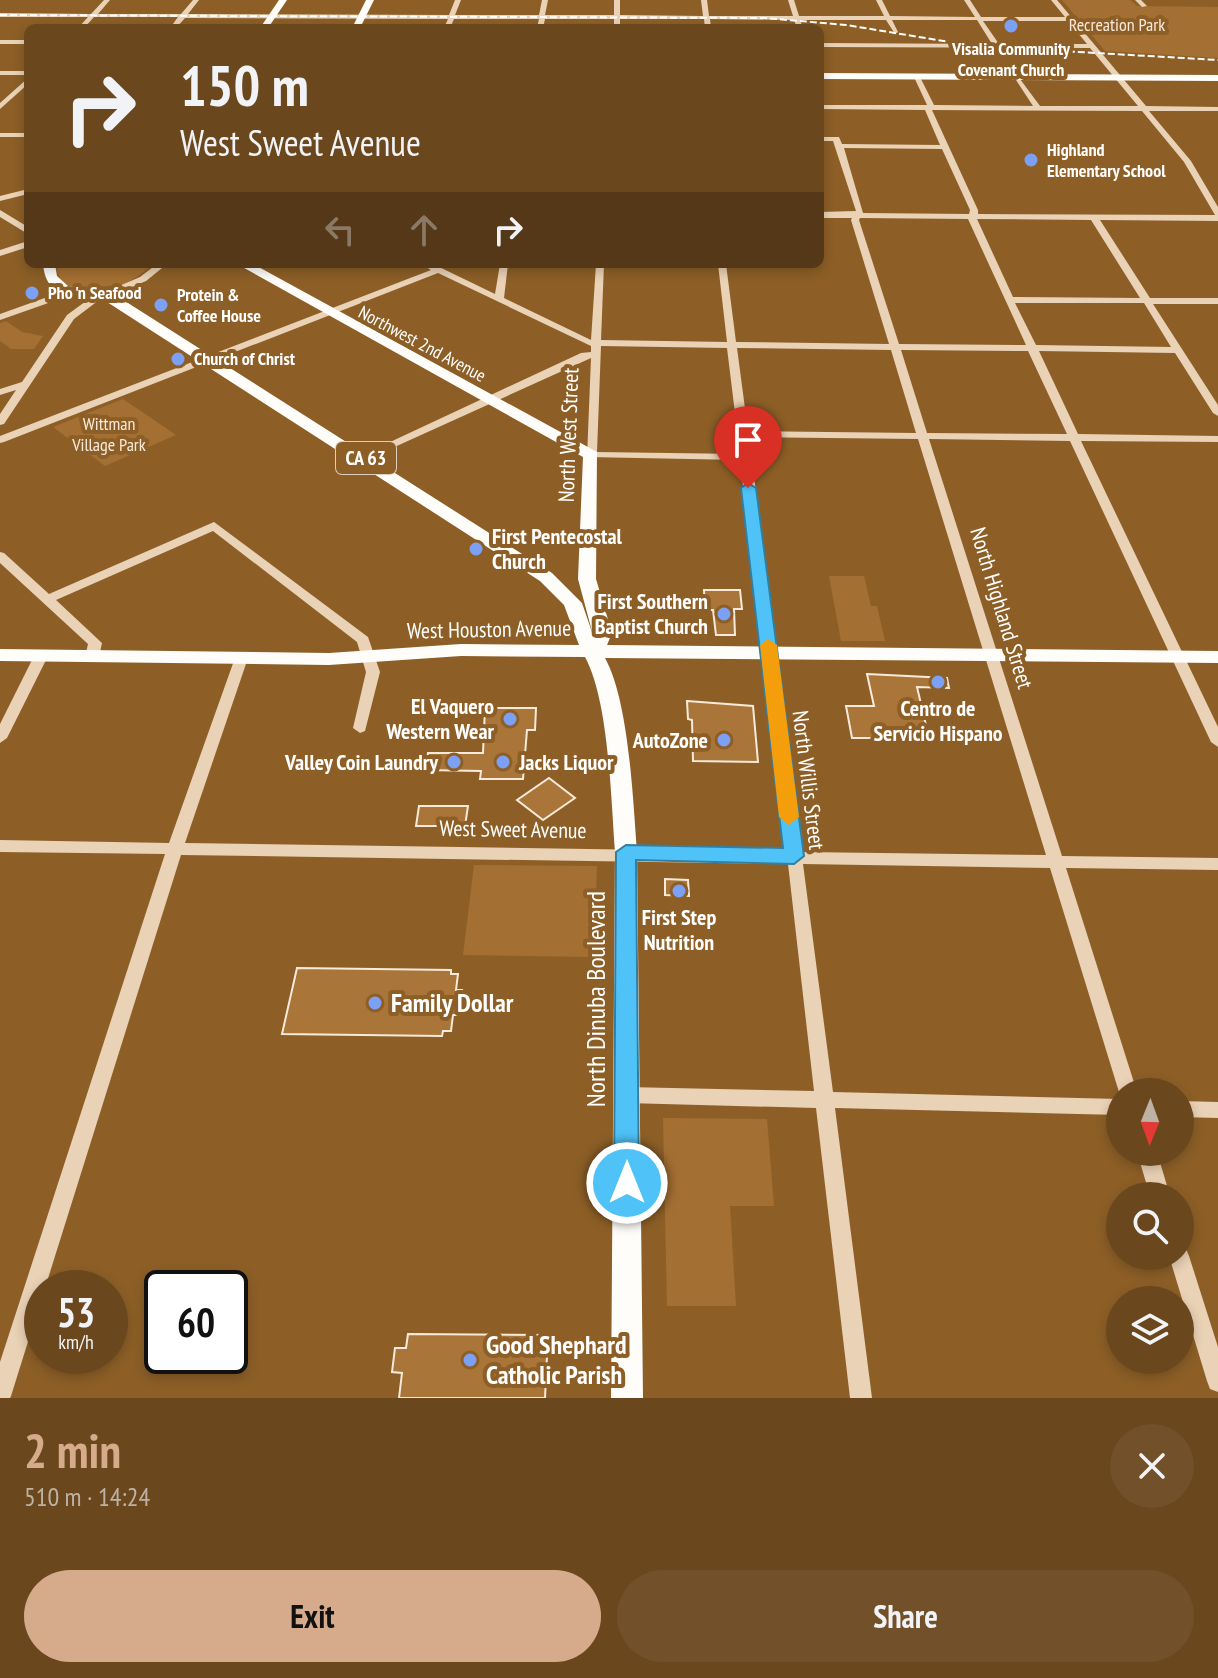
<!DOCTYPE html>
<meta charset="utf-8">
<style>
:root{--surface:#6a471d;--page:#72512a;--text:#f1f3f6;--muted:#beb2a4;--accent:#d6ab8b}
body{margin:0;font-family:"PT Sans Narrow",sans-serif;background:var(--page);color:var(--text);height:100vh;display:flex;flex-direction:column;font-size:30px;white-space:nowrap}
*{box-sizing:border-box;margin:0}
p{font-size:26px;color:var(--muted)}
.icon{flex:none;width:44px;height:44px;fill:none;stroke:currentColor;stroke-width:2;stroke-linecap:round;stroke-linejoin:round}
.map{position:relative;height:1398px;overflow:hidden}
.sheet{display:flex;flex-direction:column;background:var(--surface);flex:1}
.sheet>*{flex:none}
.hud{position:absolute;left:24px;top:24px;width:800px;height:244px;border-radius:12px;box-shadow:0 4px 12px #0003;background:#6a471d;color:var(--text);overflow:hidden}
.needle{width:52px;rotate:181deg}
.buttons{position:absolute;left:1106px;top:1078px;display:grid;gap:16px}
.buttons a{display:grid;place-items:center;width:88px;height:88px;border-radius:50%;background:var(--surface);box-shadow:0 4px 12px #0003;font-size:40px}
.speed{position:absolute;left:24px;top:1270px;display:flex;gap:16px;font-size:40px;font-weight:700;text-align:center}
.speed>*{display:grid;place-content:center;width:104px;height:104px;border-radius:50%;background:var(--surface);box-shadow:0 4px 12px #0003;line-height:1}
.speed small{font-size:20px;font-weight:400}
.speed .limit{border:4px solid #111;border-radius:12px;background:#fff;color:#111}
.pin{position:absolute;display:grid;place-items:center;width:68px;height:68px;color:#fff;margin:-82px -34px;border-radius:50% 50% 50% 0;rotate:-45deg;box-shadow:0 0 8px #0007}
.pin .icon{rotate:45deg}
.me{position:absolute;width:88px;margin:-44px;rotate:0deg;stroke-linejoin:round;filter:drop-shadow(0 0 6px #0008)}
.turn{display:flex;align-items:center;gap:28px;height:168px;padding:0 24px;font-size:36px}
.turn .icon{width:104px;height:104px;stroke-width:2.5}
.turn b{display:block;font-size:56px;line-height:68px}
.lanes{display:flex;align-items:center;height:76px;padding:0 24px;background:#0003;justify-content:center;gap:40px;direction:ltr}
.lanes .off{opacity:.35}
.round{display:grid;place-items:center;flex:none;width:84px;height:84px;border-radius:42px;background:var(--page)}
.summary{display:flex;align-items:center;justify-content:space-between;height:136px;padding:0 24px}
h1{font-size:48px;font-weight:700;line-height:60px;color:var(--accent)}
.primary-button{display:flex;gap:16px;margin-top:auto;padding:16px 24px}
.primary-button a{flex:1;height:92px;border-radius:48px;background:var(--accent);color:#111;font-size:32px;font-weight:700;line-height:92px;text-align:center}
.primary-button a+a{background:var(--page);color:var(--text)}
.map>svg:first-child{display:block}
</style>
<div class="map">
<svg width="1218" height="1398" viewBox="0 0 1218 1398">
<rect width="100%" height="100%" fill="#8d5f27"/>
<!-- green -->
<g fill="#a46f32">
<path d="M 1062,0 L 1130,0 L 1137,6 L 1218,7 L 1218,58 L 1105,51 Z"/>
<path d="M 57,264 L 154,264 C 143,273 129,283 116,288 C 95,298 55,293 57,264 Z"/>
<path d="M 6,321 L 22,332 L 43,336 L 34,349 L 11,349 L 0,341 L 0,323 Z"/>
<path d="M 123,399 L 176,435 L 105,466 L 53,427 Z"/>
<path d="M 829,576 L 864,576 L 871,606 L 877,606 L 885,641 L 841,641 Z"/>
<path d="M 474,865 L 597,866 L 594,957 L 463,955 Z"/>
<path d="M 663,1118 L 767,1119 L 774,1206 L 730,1206 L 736,1306 L 667,1306 Z"/>
</g>
<!-- building -->
<g fill="#a97538" stroke="#f8eadb" stroke-width="2">
<path d="M 704,590 L 740,590 L 742,609 L 734,609 L 735,635 L 716,635 L 713,610 L 705,610 Z"/>
<path d="M 867,674 L 947,678 L 949,688 L 917,687 L 929,738 L 852,738 L 846,706 L 874,706 Z"/>
<path d="M 687,701 L 753,706 L 758,762 L 693,761 L 692,720 L 688,719 Z"/>
<path d="M 485,708 L 536,708 L 535,730 L 527,730 L 523,779 L 480,779 L 481,771 L 425,770 L 428,753 L 483,753 Z"/>
<path d="M 549,778 L 575,798 L 543,820 L 517,800 Z"/>
<path d="M 419,806 L 468,806 L 465,826 L 416,826 Z"/>
<path d="M 665,879 L 688,880 L 689,896 L 665,895 Z"/>
<path d="M 297,968 L 451,970 L 451,974 L 458,974 L 456,990 L 462,990 L 459,1015 L 453,1015 L 451,1031 L 443,1031 L 442,1036 L 282,1034 Z"/>
<path d="M 408,1334 L 548,1335 L 545,1398 L 399,1398 L 402,1373 L 392,1372 L 395,1348 L 406,1348 Z"/>
</g>
<g fill="none" stroke-linecap="round" stroke-linejoin="round">
<!-- minor -->
<g fill="#ead2b6" fill-rule="evenodd">
<path d="M 104,0 L 110,0 L 98,14 L 181,14 L 193,0 L 199,0 L 188,14 L 449,15 L 455,0 L 461,0 L 455,15 L 539,15 L 542,0 L 548,0 L 545,15 L 614,15 L 614,0 L 620,0 L 620,15 L 703,16 L 701,0 L 707,0 L 709,16 L 793,16 L 788,0 L 794,0 L 799,16 L 884,16 L 876,0 L 882,0 L 890,16 L 975,17 L 964,0 L 970,0 L 981,17 L 1065,17 L 1051,0 L 1057,0 L 1146,106 L 1218,107 L 1218,111 L 1149,111 L 1191,161 L 1218,207 L 1218,221 L 1100,220 L 1150,298 L 1218,298 L 1218,304 L 1153,304 L 1218,405 L 1218,416 L 1213,413 L 1175,353 L 1039,351 L 1078,434 L 1218,436 L 1218,442 L 1081,441 L 1218,727 L 1218,747 L 1211,742 L 1070,441 L 929,439 L 1062,856 L 1218,858 L 1218,870 L 1066,868 L 1137,1092 L 1120,1092 L 1120,1095 L 1119,1092 L 1050,868 L 803,864 L 833,1092 L 1120,1099 L 1120,1115 L 835,1108 L 872,1398 L 850,1398 L 816,1108 L 626,1103 L 619,1101 L 617,1095 L 619,1089 L 626,1087 L 814,1091 L 788,864 L 181,855 L 45,1288 L 42,1288 L 42,1297 L 11,1396 L 10,1398 L 0,1398 L 0,1362 L 165,854 L 0,852 L 0,840 L 169,843 L 236,655 L 241,654 L 248,658 L 185,843 L 786,852 L 740,460 L 587,457 L 591,358 L 368,459 L 360,459 L 358,457 L 581,353 L 591,352 L 591,346 L 438,273 L 4,442 L 0,443 L 0,436 L 431,270 L 422,264 L 433,264 L 495,294 L 500,264 L 508,264 L 504,298 L 591,340 L 596,264 L 604,264 L 601,340 L 727,342 L 718,264 L 726,264 L 736,342 L 889,344 L 851,220 L 852,218 L 820,218 L 820,212 L 856,211 L 833,141 L 820,141 L 820,137 L 839,137 L 842,144 L 940,145 L 925,110 L 820,109 L 820,105 L 927,105 L 914,77 L 917,75 L 920,77 L 934,105 L 1033,106 L 1014,77 L 1017,75 L 1040,106 L 1138,106 L 1090,48 L 820,47 L 820,43 L 992,44 L 977,20 L 892,20 L 898,32 L 895,34 L 886,20 L 800,20 L 803,28 L 797,28 L 794,20 L 710,19 L 711,28 L 705,28 L 704,19 L 620,19 L 620,28 L 614,28 L 614,19 L 545,19 L 543,28 L 537,28 L 539,19 L 454,19 L 450,28 L 444,28 L 448,19 L 185,18 L 176,28 L 170,28 L 178,17 L 94,17 L 84,28 L 78,28 L 88,17 L 0,17 L 0,13 L 91,14 ZM 983,21 L 1068,21 L 1087,44 L 999,44 ZM 932,110 L 1142,111 L 1184,162 L 1215,215 L 978,214 L 978,210 ZM 844,148 L 942,149 L 970,210 L 969,214 L 863,213 ZM 860,218 L 968,219 L 1026,345 L 899,344 L 859,220 ZM 977,219 L 1091,220 L 1140,298 L 1013,297 ZM 1015,303 L 1144,303 L 1171,347 L 1036,345 ZM 601,346 L 727,348 L 740,454 L 597,452 ZM 737,348 L 891,350 L 916,433 L 748,431 ZM 901,350 L 1028,351 L 1067,434 L 927,433 ZM 749,437 L 918,439 L 1046,855 L 802,852 Z"/>
<path d="M 1135,0 L 1141,0 L 1147,6 L 1142,7 Z"/>
<rect x="0" y="40" width="28" height="4"/>
<rect x="0" y="71" width="28" height="4"/>
<path d="M 28,78 L 28,84 L 0,109 L 0,103 Z"/>
<rect x="0" y="133" width="28" height="4"/>
<path d="M 28,189 L 28,194 L 0,201 L 0,196 Z"/>
<path d="M 0,210 L 28,227 L 28,234 L 0,217 Z"/>
<path d="M 28,241 L 28,247 L 0,256 L 0,250 Z"/>
<path d="M 157,264 L 167,264 L 146,281 L 109,297 L 103,297 L 74,319 L 4,424 L 0,425 L 0,414 L 16,390 L 0,395 L 0,389 L 22,382 L 67,315 L 97,293 L 103,293 L 140,277 Z"/>
<path d="M 87,292 L 92,295 L 90,297 L 54,301 L 0,320 L 0,314 L 53,295 Z"/>
<path d="M 214,522 L 368,637 L 380,672 L 365,731 L 360,733 L 353,728 L 366,672 L 357,642 L 213,531 L 56,600 L 102,643 L 99,657 L 92,661 L 85,657 L 88,644 L 0,563 L 0,552 L 4,553 L 49,594 Z"/>
<path d="M 41,652 L 48,656 L 7,738 L 0,743 L 0,724 L 34,656 Z"/>
<path d="M 1180,1101 L 1218,1102 L 1218,1118 L 1180,1117 Z"/>
<path d="M 1137,1152 L 1157,1152 L 1170,1196 L 1150,1196 Z"/>
<path d="M 1180,1246 L 1186,1249 L 1189,1256 L 1218,1347 L 1218,1392 L 1210,1389 L 1207,1381 L 1169,1256 L 1180,1256 Z"/>
</g>
<!-- major -->
<g fill="#fffdfa" fill-rule="evenodd">
<path d="M 279,0 L 287,0 L 268,28 L 260,28 Z"/>
<path d="M 366,0 L 374,0 L 360,28 L 352,28 Z"/>
<path d="M 820,73 L 1218,75 L 1218,81 L 820,79 Z"/>
<path d="M 43,264 L 55,264 L 57,276 L 68,286 L 117,296 L 552,573 L 582,603 L 593,635 L 578,579 L 583,457 L 237,264 L 253,264 L 597,452 L 596,579 L 612,633 L 607,645 L 1218,651 L 1218,663 L 605,658 C 629,701 633,800 637,852 L 643,1398 L 611,1398 L 615,852 C 611,800 609,701 585,657 L 461,656 L 329,665 L 0,661 L 0,649 L 329,653 L 461,644 L 579,645 L 564,605 L 540,581 L 107,302 C 80,291 47,305 43,264 Z"/>
</g>
<!-- rail -->
<path stroke="#fff" stroke-width="2" stroke-dasharray="7 3" stroke-linecap="butt" d="M 0,15 L 765,18 L 846,25 L 974,46 L 1218,60"/>
</g>
<!-- route -->
<path fill="#4fc3f7" stroke="#337fa1" stroke-width="2" d="M 748,483 L 756,488 L 804,856 L 794,864 L 636,860 L 639,1183 L 636,1192 L 627,1195 L 618,1192 L 614,1183 L 616,852 L 626,845 L 783,848 L 741,488 Z"/>
<!-- slow -->
<path fill="#f59e0b" d="M 768,639 L 777,645 L 799,817 L 789,825 L 779,817 L 760,645 Z"/>
<!-- markers -->
<g fill="#7ca0f3" stroke="#8d5f27" stroke-width="3">
<circle cx="1011" cy="26" r="8"/>
<circle cx="1031" cy="160" r="8"/>
<circle cx="32" cy="293" r="8"/>
<circle cx="161" cy="305" r="8"/>
<circle cx="178" cy="359" r="8"/>
<circle cx="476" cy="549" r="8"/>
<circle cx="724" cy="614" r="8"/>
<circle cx="938" cy="682" r="8"/>
<circle cx="510" cy="719" r="8"/>
<circle cx="724" cy="740" r="8"/>
<circle cx="454" cy="762" r="8"/>
<circle cx="503" cy="762" r="8"/>
<circle cx="679" cy="891" r="8"/>
<circle cx="375" cy="1003" r="8"/>
<circle cx="470" cy="1360" r="8"/>
</g>
<g text-anchor="middle" stroke-width="8" stroke-linejoin="round" paint-order="stroke">
<!-- far-park labels -->
<g font-size="18" fill="#f8eadb" stroke="#8d5f27">
<text x="1117" y="31">Recreation Park</text>
<text x="109" y="430">Wittman<tspan x="109" dy="21">Village Park</tspan></text>
</g>
<!-- far-poi labels -->
<g font-size="18" font-weight="bold" fill="#fff" stroke="#8d5f27" text-anchor="start">
<text x="1011" y="55" text-anchor="middle">Visalia Community<tspan x="1011" dy="21">Covenant Church</tspan></text>
<text x="1047" y="156">Highland<tspan x="1047" dy="21">Elementary School</tspan></text>
<text x="48" y="299">Pho 'n Seafood</text>
<text x="177" y="301">Protein &amp;<tspan x="177" dy="21">Coffee House</tspan></text>
<text x="194" y="365">Church of Christ</text>
</g>
<!-- far-street labels -->
<g font-size="18" fill="#fff" stroke="#8d5f27">
<text transform="translate(422 344) rotate(28)" y="6">Northwest 2nd Avenue</text>
</g>
<!-- shield labels -->
<rect fill="#8d5f27" stroke="#ddcfbe" stroke-width="2" x="336" y="442" width="60" height="32" rx="6"/>
<g font-size="20" font-weight="bold" fill="#fff">
<text x="366" y="465">CA 63</text>
</g>
<!-- street labels -->
<g font-size="22" fill="#fff" stroke="#8d5f27">
<text transform="translate(568 435) rotate(-88)" y="8">North West Street</text>
<text transform="translate(1002 608) rotate(73)" y="8">North Highland Street</text>
<text transform="translate(489 629) rotate(-1)" y="8">West Houston Avenue</text>
<text transform="translate(809 780) rotate(83)" y="8">North Willis Street</text>
<text transform="translate(513 829) rotate(1)" y="8">West Sweet Avenue</text>
</g>
<!-- poi labels -->
<g font-size="22" font-weight="bold" fill="#fff" stroke="#8d5f27" text-anchor="end">
<text x="492" y="544" text-anchor="start">First Pentecostal<tspan x="492" dy="25">Church</tspan></text>
<text x="708" y="609">First Southern<tspan x="708" dy="25">Baptist Church</tspan></text>
<text x="494" y="714">El Vaquero<tspan x="494" dy="25">Western Wear</tspan></text>
<text x="938" y="716" text-anchor="middle">Centro de<tspan x="938" dy="25">Servicio Hispano</tspan></text>
<text x="708" y="748">AutoZone</text>
<text x="438" y="770">Valley Coin Laundry</text>
<text x="519" y="770" text-anchor="start">Jacks Liquor</text>
<text x="679" y="925" text-anchor="middle">First Step<tspan x="679" dy="25">Nutrition</tspan></text>
</g>
<!-- near-street labels -->
<g font-size="26" fill="#fff" stroke="#8d5f27">
<text transform="translate(596 999) rotate(-90)" y="9">North Dinuba Boulevard</text>
</g>
<!-- near-poi labels -->
<g font-size="26" font-weight="bold" fill="#fff" stroke="#8d5f27" text-anchor="start">
<text x="391" y="1012">Family Dollar</text>
<text x="486" y="1354">Good Shephard<tspan x="486" dy="30">Catholic Parish</tspan></text>
</g>
</g>
</svg>
<div class="buttons">
<a><svg class="needle" viewBox="-14 -14 28 28"><path d="M0-13l5 13h-10z" fill="#e53935"/><path d="M0 13l5-13h-10z" fill="#beb2a4"/></svg></a>
<a><svg class="icon" aria-label="search" viewBox="0 0 24 24"><circle cx="10" cy="10" r="6"/><path d="M15 15l6 6"/></svg></a>
<a><svg class="icon" aria-label="layers" viewBox="0 0 24 24"><path d="M12 4l9 5-9 5-9-5zM3 14l9 5 9-5"/></svg></a>
</div>
<div class="speed"><div>53<small>km/h</small></div><div class="limit">60</div></div>
<div class="pin" style="left:748px;top:488px;background:#d93025"><svg class="icon" aria-label="arrive" viewBox="0 0 24 24"><path d="M6 21V4h12l-3 4 3 4H6"/></svg></div>
<svg class="me" style="left:627px;top:1183px" viewBox="-20 -20 40 40"><circle r="17" fill="#4fc3f7" stroke="#fff" stroke-width="3"/><path d="M0-11L8 9 0 5-8 9z" fill="#fff"/></svg>
<div class="hud">
<div class="turn"><svg class="icon" aria-label="right" viewBox="0 0 24 24"><path d="M7 20v-9h11M14 6l5 5-5 5"/></svg><div><b>150 m</b>West Sweet Avenue</div></div>
<div class="lanes"><svg class="icon off" aria-label="left" viewBox="0 0 24 24"><path d="M17 20v-9H6M10 6l-5 5 5 5"/></svg><svg class="icon off" aria-label="ahead" viewBox="0 0 24 24"><path d="M12 20V5M6 11l6-6 6 6"/></svg><svg class="icon" aria-label="right" viewBox="0 0 24 24"><path d="M7 20v-9h11M14 6l5 5-5 5"/></svg></div>
</div>
</div>
<section class="sheet">
<div class="summary"><div><h1>2 min</h1><p>510 m · 14:24</p></div><a class="round"><svg class="icon" aria-label="close" viewBox="0 0 24 24"><path d="M6 6l12 12M18 6L6 18"/></svg></a></div>
<div class="primary-button"><a>Exit</a><a>Share</a></div>
</section>
